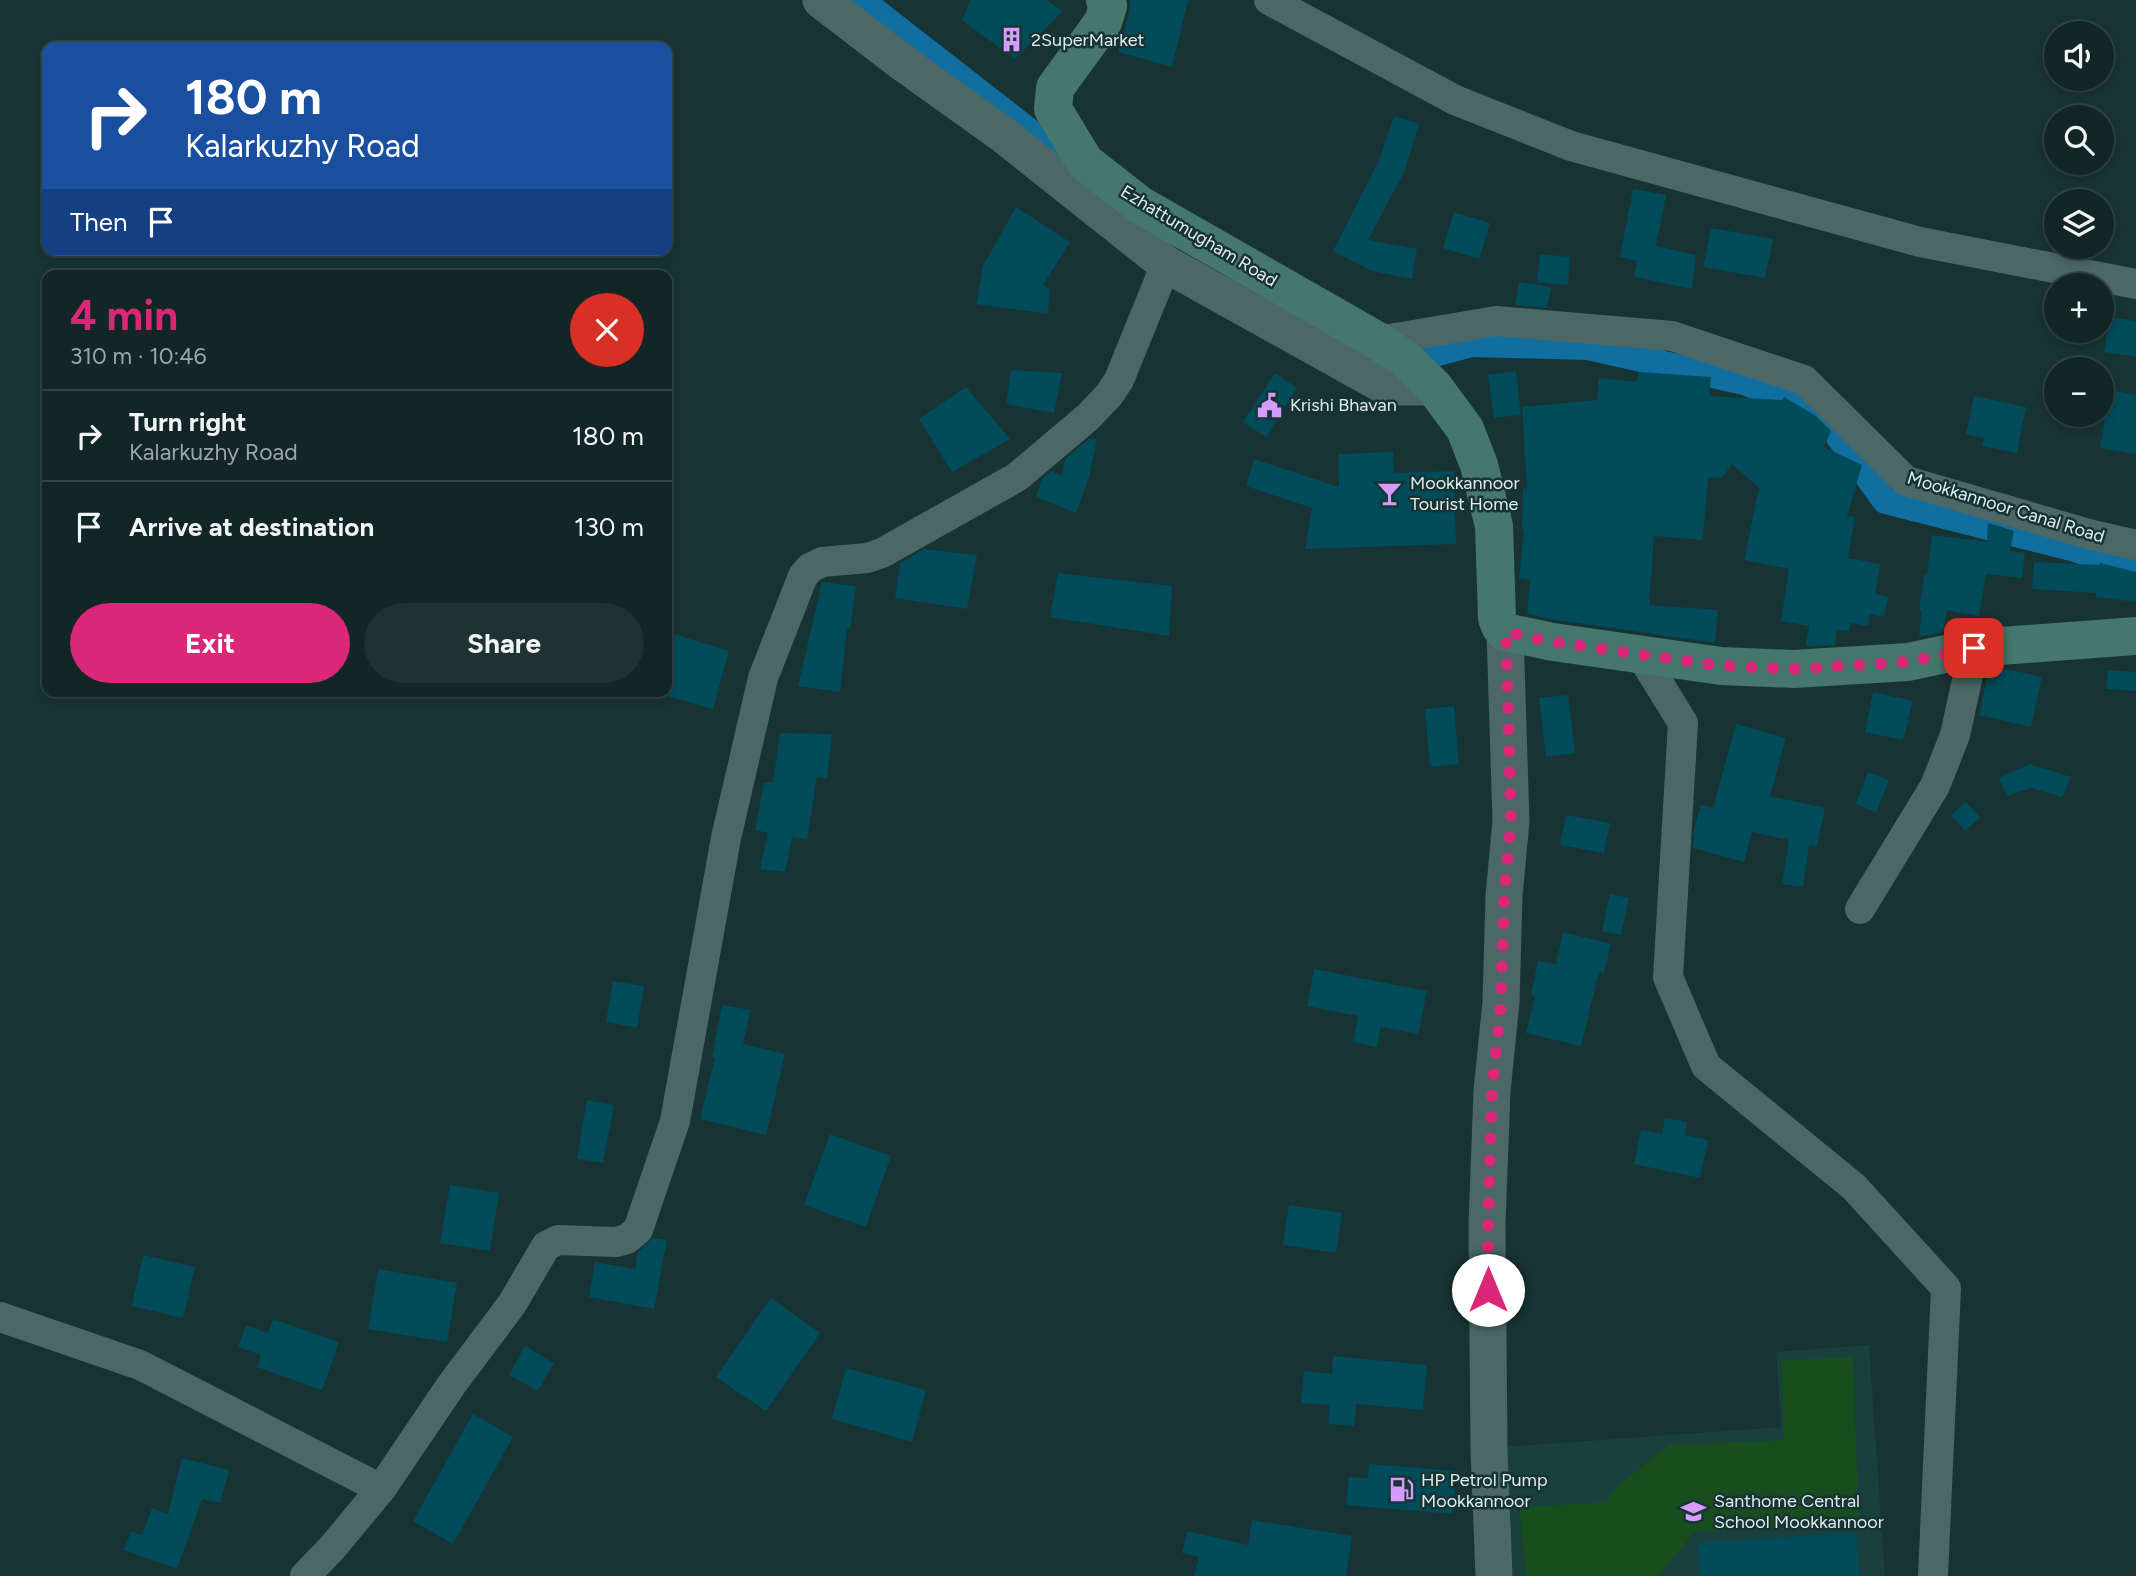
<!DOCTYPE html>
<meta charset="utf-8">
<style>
:root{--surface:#122626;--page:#1f3232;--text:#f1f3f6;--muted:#9ca5a7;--line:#314343;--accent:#db2777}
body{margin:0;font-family:Figtree,sans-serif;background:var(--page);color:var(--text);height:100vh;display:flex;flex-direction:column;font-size:26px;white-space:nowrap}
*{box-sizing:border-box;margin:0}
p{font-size:23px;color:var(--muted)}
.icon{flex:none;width:38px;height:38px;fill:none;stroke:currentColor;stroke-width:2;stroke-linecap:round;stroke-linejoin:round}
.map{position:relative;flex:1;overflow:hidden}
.details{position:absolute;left:42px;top:270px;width:630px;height:427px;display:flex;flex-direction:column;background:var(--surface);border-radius:14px;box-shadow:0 4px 10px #0003,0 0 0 2px var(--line)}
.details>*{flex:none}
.banner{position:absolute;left:42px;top:42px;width:630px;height:214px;border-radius:14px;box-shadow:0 4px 10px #0003,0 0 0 2px var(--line);background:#1a4fa0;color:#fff;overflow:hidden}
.fabs{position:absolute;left:2044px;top:21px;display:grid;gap:14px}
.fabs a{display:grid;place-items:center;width:70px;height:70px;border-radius:50%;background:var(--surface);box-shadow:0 4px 10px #0003,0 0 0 2px var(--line);font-size:35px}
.pin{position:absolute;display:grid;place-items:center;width:60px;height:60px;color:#fff;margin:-30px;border-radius:14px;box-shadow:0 4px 10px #0006}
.me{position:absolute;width:77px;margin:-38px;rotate:0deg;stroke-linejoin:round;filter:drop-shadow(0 0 5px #0008)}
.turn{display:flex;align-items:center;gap:24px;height:147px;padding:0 28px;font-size:32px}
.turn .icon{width:91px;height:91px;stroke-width:2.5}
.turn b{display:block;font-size:49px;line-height:60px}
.then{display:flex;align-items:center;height:66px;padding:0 28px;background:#0003;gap:14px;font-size:26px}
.round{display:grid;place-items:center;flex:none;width:74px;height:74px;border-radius:37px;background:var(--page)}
.head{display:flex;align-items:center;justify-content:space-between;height:119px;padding:0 28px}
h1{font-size:42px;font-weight:700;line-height:52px;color:var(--accent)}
.primary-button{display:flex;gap:14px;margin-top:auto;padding:14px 28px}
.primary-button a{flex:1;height:80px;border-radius:42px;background:var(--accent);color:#fff;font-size:28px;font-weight:700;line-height:80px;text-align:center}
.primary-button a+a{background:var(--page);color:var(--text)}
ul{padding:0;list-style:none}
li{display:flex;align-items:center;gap:21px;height:91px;padding:0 28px;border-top:2px solid var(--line)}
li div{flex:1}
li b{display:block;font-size:26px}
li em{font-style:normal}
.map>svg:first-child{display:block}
</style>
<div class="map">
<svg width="2136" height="1576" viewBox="0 0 2136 1576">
<rect width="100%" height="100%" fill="#183333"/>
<!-- built -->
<path fill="#193f3e" d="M 1869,1345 L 1885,1576 L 1513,1576 L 1504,1447 L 1781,1427 L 1776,1352 Z"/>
<!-- green -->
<path fill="#184d1e" d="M 1853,1357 L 1859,1526 L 1695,1532 L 1658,1576 L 1526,1576 L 1519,1507 L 1606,1502 L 1615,1488 L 1669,1445 L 1784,1440 L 1781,1360 Z"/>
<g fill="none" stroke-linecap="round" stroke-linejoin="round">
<!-- canal -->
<g stroke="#106ea0" stroke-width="26">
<path d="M 861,0 L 1083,173"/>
<path d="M 1408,361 L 1472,344 L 1588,347 L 1744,382 L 1820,411 L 1885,501 L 2075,549 L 2136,570"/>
</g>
</g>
<!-- building -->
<g fill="#014b5a">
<path d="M 971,0 L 1046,0 L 1063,11 L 1015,59 L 962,20 Z"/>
<path d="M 1130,0 L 1188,0 L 1172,67 L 1118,52 L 1129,13 Z"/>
<path d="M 1394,116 L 1419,124 L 1404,172 L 1368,240 L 1417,249 L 1412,279 L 1372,271 L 1333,251 L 1379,161 Z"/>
<path d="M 1633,189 L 1666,195 L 1656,246 L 1696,255 L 1692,289 L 1634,277 L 1637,261 L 1620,257 Z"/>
<path d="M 1016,207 L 1070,242 L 1043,285 L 1050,289 L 1048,314 L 976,304 L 983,266 Z"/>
<path d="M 1454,212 L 1490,223 L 1479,259 L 1443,248 Z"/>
<path d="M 1711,228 L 1773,239 L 1765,278 L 1703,267 Z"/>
<path d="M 1540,254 L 1570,257 L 1568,285 L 1537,282 Z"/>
<path d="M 1519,282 L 1551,287 L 1547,308 L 1515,305 Z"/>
<path d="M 2110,317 L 2136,321 L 2136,357 L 2104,352 Z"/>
<path d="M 1011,370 L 1062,373 L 1054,413 L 1006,404 Z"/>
<path d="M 1516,371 L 1521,415 L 1494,418 L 1488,375 Z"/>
<path d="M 1639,372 L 1711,377 L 1709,396 L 1782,400 L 1784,397 L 1816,416 L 1831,431 L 1824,447 L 1862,465 L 1847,516 L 1855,517 L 1848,558 L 1880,564 L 1875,594 L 1888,597 L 1884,617 L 1870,614 L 1868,626 L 1850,623 L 1849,631 L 1837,630 L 1835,645 L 1810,646 L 1806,645 L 1809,626 L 1781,621 L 1789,569 L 1744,560 L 1759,488 L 1732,464 L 1722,478 L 1708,477 L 1703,540 L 1654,536 L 1649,605 L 1718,610 L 1715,643 L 1557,620 L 1527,614 L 1530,580 L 1519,578 L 1524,530 L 1522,530 L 1523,488 L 1527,489 L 1522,407 L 1597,400 L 1599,378 L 1637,382 Z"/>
<path d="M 1275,373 L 1297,388 L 1266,437 L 1243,422 Z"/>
<path d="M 966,387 L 1010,439 L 952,472 L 919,419 Z"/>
<path d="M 2110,390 L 2136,395 L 2136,454 L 2100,448 Z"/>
<path d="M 1974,396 L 2026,407 L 2017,453 L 1982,446 L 1984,438 L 1966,434 Z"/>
<path d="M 1089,439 L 1097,439 L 1089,477 L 1076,513 L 1036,497 L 1042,479 L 1051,471 L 1062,476 L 1065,459 Z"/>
<path d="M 1393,452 L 1394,473 L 1454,471 L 1456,544 L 1305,549 L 1312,508 L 1246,486 L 1254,459 L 1339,487 L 1338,454 Z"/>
<path d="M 1988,523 L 2014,531 L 2010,551 L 2025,553 L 2022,578 L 1986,574 L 1979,616 L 1947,610 L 1943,632 L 1919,637 L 1922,611 L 1919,610 L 1924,575 L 1927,575 L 1932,535 L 1987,542 Z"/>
<path d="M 924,549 L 977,555 L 967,609 L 895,598 L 900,563 Z"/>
<path d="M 2034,562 L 2099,565 L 2100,563 L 2136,572 L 2136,602 L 2096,597 L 2096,593 L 2032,589 Z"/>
<path d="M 1058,573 L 1172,586 L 1169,636 L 1050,617 Z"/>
<path d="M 822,582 L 856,586 L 850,629 L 847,628 L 840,692 L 798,686 Z"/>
<path d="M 667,632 L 729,651 L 713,709 L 667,696 Z"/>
<path d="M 2002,668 L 2042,677 L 2031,727 L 1979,715 L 1989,669 Z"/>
<path d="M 2108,670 L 2136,672 L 2136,691 L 2106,689 Z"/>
<path d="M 1873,692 L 1913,701 L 1903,740 L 1865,732 Z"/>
<path d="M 1568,695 L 1575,753 L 1546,757 L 1539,698 Z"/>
<path d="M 1454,706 L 1459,764 L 1430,767 L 1425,709 Z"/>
<path d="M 1736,724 L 1786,738 L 1770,796 L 1825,808 L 1817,846 L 1809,845 L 1803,887 L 1782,884 L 1789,840 L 1752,832 L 1744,862 L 1693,848 L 1694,829 L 1701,805 L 1713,808 Z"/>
<path d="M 780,733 L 832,734 L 827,779 L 817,777 L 807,840 L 792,837 L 785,872 L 760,869 L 768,833 L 755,830 L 764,782 L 773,783 Z"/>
<path d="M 2030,764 L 2071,777 L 2062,797 L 2031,788 L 2007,796 L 1999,778 Z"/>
<path d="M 1868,772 L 1889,780 L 1876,813 L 1856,804 Z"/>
<path d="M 1966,802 L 1980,817 L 1965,831 L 1951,815 Z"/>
<path d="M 1566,815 L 1610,823 L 1604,853 L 1560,845 Z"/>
<path d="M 1610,894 L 1629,898 L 1621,935 L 1602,931 Z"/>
<path d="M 1563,932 L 1611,944 L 1604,973 L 1599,972 L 1581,1046 L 1526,1033 L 1535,996 L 1531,995 L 1538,961 L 1556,964 Z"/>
<path d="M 1314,969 L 1427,991 L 1418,1034 L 1381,1027 L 1377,1047 L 1353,1042 L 1358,1016 L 1307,1006 Z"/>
<path d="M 613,981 L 644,986 L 637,1028 L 606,1022 Z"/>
<path d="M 722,1005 L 750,1010 L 743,1044 L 785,1054 L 766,1135 L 700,1119 L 715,1058 L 712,1057 Z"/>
<path d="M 587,1100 L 614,1105 L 603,1163 L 577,1159 Z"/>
<path d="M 1665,1118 L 1687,1122 L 1685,1135 L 1708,1140 L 1700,1178 L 1634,1164 L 1641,1130 L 1662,1134 Z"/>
<path d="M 830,1134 L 891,1156 L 866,1227 L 804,1205 Z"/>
<path d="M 450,1185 L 499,1193 L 490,1251 L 440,1243 Z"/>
<path d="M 1289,1205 L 1342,1213 L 1336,1253 L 1283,1245 Z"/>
<path d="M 653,1238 L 667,1240 L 654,1309 L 589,1297 L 595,1262 L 635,1269 L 638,1252 Z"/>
<path d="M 143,1255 L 195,1267 L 183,1318 L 132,1306 Z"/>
<path d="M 378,1269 L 457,1283 L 447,1342 L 368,1329 Z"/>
<path d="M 771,1298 L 820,1333 L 766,1411 L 716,1377 Z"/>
<path d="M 273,1319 L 339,1342 L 322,1390 L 257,1367 L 261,1355 L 238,1347 L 246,1325 L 268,1333 Z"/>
<path d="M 525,1346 L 554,1363 L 538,1391 L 509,1375 Z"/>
<path d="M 1333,1356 L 1427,1365 L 1423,1410 L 1356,1404 L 1354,1426 L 1328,1424 L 1330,1405 L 1301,1403 L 1304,1371 L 1332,1374 Z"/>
<path d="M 846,1368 L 926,1390 L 912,1442 L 832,1419 Z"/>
<path d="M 473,1414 L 513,1437 L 453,1544 L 413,1521 Z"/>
<path d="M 182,1458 L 229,1470 L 220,1503 L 202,1499 L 177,1569 L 124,1550 L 131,1531 L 142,1535 L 152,1508 L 168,1514 Z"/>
<path d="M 1369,1464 L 1456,1471 L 1452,1514 L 1346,1505 L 1349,1477 L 1368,1478 Z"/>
<path d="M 1252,1520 L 1352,1536 L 1346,1576 L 1194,1576 L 1199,1557 L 1182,1553 L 1187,1531 L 1248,1545 Z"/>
<path d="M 1856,1532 L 1859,1576 L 1700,1576 L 1698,1543 Z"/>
</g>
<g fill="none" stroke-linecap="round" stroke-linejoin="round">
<!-- minor -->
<g stroke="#4b6766" stroke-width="30">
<path d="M 1269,0 L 1455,100 L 1571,146 L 1920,242 L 2136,284"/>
<path d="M 1378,341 L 1496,321 L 1672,336 L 1804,380 L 1906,481 L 2092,535 L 2136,545"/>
<path d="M 1641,655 L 1683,723 L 1668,977 L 1706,1066 L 1854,1187 L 1946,1288 L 1933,1576"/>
<path d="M 1860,909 L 1935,786 L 1955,735 L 1974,648"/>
<path d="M 0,1317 L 140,1365 L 381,1489"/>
<path d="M 305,1576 L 332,1548 L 381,1489 L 452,1384 L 512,1304 L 546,1246 L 558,1240 L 616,1242 L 627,1239 L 638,1230 L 675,1121 L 726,838 L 763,678 L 803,576 L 810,568 L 822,562 L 867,558 L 882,553 L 1017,477 L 1088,417 L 1109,395 L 1119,380 L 1166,264"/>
</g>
<!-- tertiary -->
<g stroke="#4b6766" stroke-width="37">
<path d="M 821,0 L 903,63 L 1005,136 L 1166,264 L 1387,387 L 1434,387"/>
<path d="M 1494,1576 L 1489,1450 L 1487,1224 L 1492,1091 L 1501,1002 L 1504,896 L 1511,821 L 1505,632"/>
</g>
<!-- secondary -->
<path stroke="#45776d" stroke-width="38" d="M 1105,0 L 1108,6 L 1103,22 L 1055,88 L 1053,109 L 1085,162 L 1140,205 L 1378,341 L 1405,359 L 1434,387 L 1465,429 L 1479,465 L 1494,526 L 1497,618 L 1500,626 L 1505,632 L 1553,642 L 1721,666 L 1794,669 L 1908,662 L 1974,648 L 2136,636"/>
</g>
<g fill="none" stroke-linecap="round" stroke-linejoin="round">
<!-- route -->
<path stroke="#db2777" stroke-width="12" stroke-dasharray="0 21.6" d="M 1488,1290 L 1488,1224 L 1492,1091 L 1501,1002 L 1504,896 L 1511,821 L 1506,632 L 1553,642 L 1721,666 L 1794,669 L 1908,662 L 1974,648"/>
</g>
<!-- icons -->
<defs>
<symbol id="building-bare" viewBox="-9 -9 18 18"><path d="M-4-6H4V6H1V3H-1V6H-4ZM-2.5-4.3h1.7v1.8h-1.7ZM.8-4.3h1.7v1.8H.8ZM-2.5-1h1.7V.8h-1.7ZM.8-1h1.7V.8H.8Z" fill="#d59cfb" stroke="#183333" stroke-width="2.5" paint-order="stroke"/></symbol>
<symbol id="civic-bare" viewBox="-9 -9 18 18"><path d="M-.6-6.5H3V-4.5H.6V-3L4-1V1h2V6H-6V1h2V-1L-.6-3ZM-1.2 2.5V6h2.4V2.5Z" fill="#d59cfb" stroke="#183333" stroke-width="2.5" paint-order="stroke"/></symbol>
<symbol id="bar-bare" viewBox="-9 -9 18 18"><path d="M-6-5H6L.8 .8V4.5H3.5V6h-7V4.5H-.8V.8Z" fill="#d59cfb" stroke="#183333" stroke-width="2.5" paint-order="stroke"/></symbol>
<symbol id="fuel-bare" viewBox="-9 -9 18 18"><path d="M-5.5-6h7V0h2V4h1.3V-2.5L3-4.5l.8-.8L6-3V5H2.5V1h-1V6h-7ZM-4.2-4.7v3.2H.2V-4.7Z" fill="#d59cfb" stroke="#183333" stroke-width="2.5" paint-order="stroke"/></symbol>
<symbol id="school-bare" viewBox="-9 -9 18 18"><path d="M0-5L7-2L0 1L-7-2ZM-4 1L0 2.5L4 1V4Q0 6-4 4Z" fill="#d59cfb" stroke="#183333" stroke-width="2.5" paint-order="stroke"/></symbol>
</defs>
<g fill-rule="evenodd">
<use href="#building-bare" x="994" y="22" width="35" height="35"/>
<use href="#civic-bare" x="1252" y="388" width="35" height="35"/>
<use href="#bar-bare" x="1372" y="476" width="35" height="35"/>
<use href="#fuel-bare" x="1384" y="1472" width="35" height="35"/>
<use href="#school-bare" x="1676" y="1494" width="35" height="35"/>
</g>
<g text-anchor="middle" stroke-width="5" stroke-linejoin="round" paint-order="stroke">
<!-- poi labels -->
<g font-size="18" fill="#deedec" stroke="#183333" text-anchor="start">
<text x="1031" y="46">2SuperMarket</text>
<text x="1290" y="411">Krishi Bhavan</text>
<text x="1410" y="489">Mookkannoor<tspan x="1410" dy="21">Tourist Home</tspan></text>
<text x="1421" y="1486">HP Petrol Pump<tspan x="1421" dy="21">Mookkannoor</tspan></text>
<text x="1714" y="1507">Santhome Central<tspan x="1714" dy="21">School Mookkannoor</tspan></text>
</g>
<!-- street labels -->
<g font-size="18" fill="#deedec" stroke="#183333">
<text transform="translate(1199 236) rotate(31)" y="6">Ezhattumugham Road</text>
<text transform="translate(2006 507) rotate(17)" y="6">Mookkannoor Canal Road</text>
</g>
</g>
</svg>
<div class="fabs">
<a><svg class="icon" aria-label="sound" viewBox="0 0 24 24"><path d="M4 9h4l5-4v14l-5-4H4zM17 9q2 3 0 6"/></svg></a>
<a><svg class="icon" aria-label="search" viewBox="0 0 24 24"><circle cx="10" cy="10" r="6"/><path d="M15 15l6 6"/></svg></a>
<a><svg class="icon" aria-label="layers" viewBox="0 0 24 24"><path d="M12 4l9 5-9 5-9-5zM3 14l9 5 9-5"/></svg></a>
<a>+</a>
<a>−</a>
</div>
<div class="pin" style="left:1974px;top:648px;background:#d93025"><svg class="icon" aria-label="arrive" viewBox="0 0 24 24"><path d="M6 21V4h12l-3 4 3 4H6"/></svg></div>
<svg class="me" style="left:1488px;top:1290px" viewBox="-20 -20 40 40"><circle r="19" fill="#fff"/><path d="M0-13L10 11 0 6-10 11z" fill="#db2777"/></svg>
<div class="banner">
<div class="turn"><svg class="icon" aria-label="right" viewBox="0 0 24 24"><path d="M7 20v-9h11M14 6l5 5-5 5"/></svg><div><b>180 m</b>Kalarkuzhy Road</div></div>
<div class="then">Then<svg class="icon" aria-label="arrive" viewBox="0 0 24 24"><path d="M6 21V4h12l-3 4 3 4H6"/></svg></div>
</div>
<section class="details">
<div class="head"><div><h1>4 min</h1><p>310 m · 10:46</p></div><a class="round" style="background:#d93025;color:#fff"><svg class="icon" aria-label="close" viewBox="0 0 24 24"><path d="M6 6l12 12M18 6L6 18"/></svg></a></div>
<ul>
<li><svg class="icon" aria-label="right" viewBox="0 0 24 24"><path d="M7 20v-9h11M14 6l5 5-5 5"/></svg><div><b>Turn right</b><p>Kalarkuzhy Road</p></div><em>180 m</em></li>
<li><svg class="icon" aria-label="arrive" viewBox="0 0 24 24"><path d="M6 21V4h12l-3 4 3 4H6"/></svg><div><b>Arrive at destination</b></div><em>130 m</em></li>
</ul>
<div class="primary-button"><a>Exit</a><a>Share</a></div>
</section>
</div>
